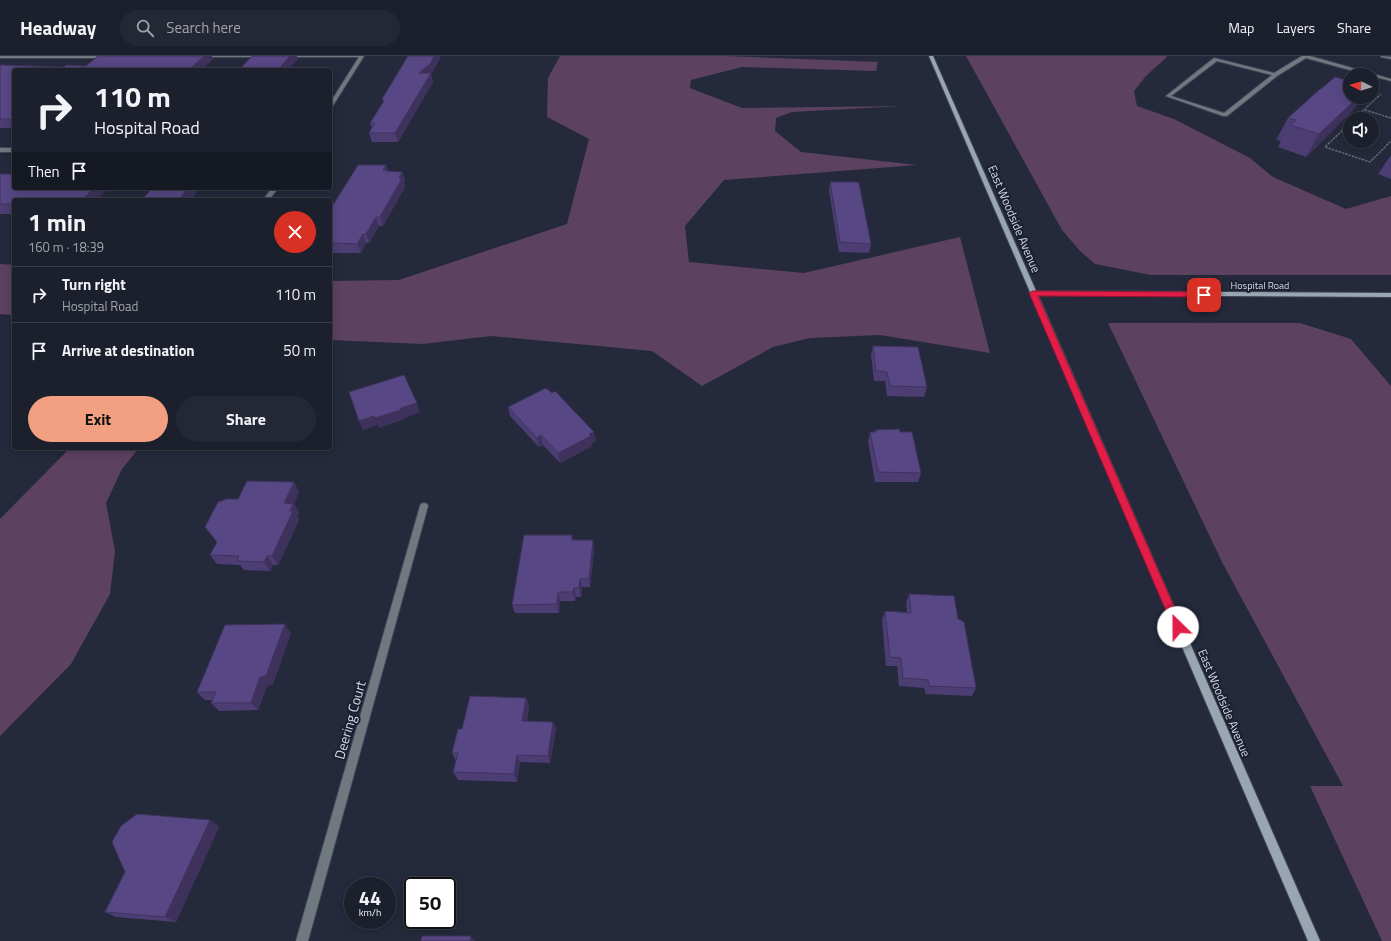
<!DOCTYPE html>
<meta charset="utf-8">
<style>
:root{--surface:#1b202c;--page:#242834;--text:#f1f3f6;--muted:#a0a3a9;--line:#393e48;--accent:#f2a081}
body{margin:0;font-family:"Titillium Web",sans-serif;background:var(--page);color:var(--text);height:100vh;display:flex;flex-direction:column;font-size:15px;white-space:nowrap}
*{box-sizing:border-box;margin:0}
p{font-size:13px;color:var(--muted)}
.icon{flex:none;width:22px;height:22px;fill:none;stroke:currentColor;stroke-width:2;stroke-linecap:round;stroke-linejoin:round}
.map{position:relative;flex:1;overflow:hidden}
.side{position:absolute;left:12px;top:142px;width:320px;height:252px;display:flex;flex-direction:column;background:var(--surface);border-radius:4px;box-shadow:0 2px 10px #0003,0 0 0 1px var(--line)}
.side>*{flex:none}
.top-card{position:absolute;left:12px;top:12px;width:320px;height:122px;border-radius:4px;box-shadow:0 2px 10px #0003,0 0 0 1px var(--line);background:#1b202c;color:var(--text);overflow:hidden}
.needle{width:26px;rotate:275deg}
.tools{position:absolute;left:1343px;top:12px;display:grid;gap:8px}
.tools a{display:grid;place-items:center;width:36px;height:36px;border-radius:50%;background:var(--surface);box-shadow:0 2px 10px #0003,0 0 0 1px var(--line);font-size:20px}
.speed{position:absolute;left:344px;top:821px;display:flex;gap:8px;font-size:20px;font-weight:700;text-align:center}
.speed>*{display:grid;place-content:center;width:52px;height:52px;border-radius:50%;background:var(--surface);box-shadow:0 2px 10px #0003,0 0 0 1px var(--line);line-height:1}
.speed small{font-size:10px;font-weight:400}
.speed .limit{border:2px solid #111;border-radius:6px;background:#fff;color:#111}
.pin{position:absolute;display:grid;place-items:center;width:34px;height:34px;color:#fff;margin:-17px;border-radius:8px;box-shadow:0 2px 6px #0006}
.me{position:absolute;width:44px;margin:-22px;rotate:337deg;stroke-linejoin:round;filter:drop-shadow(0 0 3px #0008)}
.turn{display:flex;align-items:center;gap:14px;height:84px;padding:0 16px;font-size:18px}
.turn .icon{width:52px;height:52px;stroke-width:2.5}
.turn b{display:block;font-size:28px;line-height:34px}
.then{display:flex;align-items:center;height:38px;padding:0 16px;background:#0003;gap:8px;font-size:15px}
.round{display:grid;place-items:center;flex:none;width:42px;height:42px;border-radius:21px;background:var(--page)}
.headline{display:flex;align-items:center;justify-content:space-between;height:68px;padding:0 16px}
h1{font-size:24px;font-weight:700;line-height:30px}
.primary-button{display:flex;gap:8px;margin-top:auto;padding:8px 16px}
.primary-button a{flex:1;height:46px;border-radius:24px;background:var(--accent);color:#111;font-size:16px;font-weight:700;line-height:46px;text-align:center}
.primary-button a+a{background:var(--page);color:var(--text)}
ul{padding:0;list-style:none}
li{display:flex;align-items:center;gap:12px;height:56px;padding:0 16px;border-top:1px solid var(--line)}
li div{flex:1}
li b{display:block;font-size:15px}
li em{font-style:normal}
header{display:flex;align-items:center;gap:24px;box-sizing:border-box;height:56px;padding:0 20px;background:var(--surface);border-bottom:1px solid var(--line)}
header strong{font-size:19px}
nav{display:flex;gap:22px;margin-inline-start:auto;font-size:14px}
.search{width:280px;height:36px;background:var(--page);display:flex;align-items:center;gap:10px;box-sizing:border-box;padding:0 14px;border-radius:22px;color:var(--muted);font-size:15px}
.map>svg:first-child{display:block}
</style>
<header>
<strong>Headway</strong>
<div class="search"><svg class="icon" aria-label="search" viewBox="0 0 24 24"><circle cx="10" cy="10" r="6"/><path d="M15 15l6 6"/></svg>Search here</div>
<nav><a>Map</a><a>Layers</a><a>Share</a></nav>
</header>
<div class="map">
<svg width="1391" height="885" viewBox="0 0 1391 885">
<rect width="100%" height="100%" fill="#242a3b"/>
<!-- green -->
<g fill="#5c4161">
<path d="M 560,0 L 724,0 L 878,6 L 876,15 L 742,11 L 691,24 L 690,32 L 742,52 L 903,50 L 792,56 L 776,62 L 775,75 L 801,96 L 917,109 L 724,124 L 685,170 L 689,206 L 804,217 L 960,181 L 990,297 L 880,279 L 810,282 L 773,291 L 702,330 L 652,295 L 491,280 L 422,288 L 330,284 L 330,225 L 399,224 L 567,168 L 589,83 L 547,61 L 548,22 Z"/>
<path d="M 966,0 L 1166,0 L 1167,1 L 1146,20 L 1134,35 L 1137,50 L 1174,63 L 1250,102 L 1273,121 L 1346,153 L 1391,140 L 1391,219 L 1151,219 L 1095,208 L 1080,195 L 1062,174 Z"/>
<path d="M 0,208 L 14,209 L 14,259 L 0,258 Z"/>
<path d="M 1108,267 L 1300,267 L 1351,283 L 1391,330 L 1391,885 L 1382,885 L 1310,730 L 1343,730 L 1222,506 Z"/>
<path d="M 70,392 L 139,392 L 122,413 L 106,447 L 115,495 L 110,538 L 71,608 L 0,680 L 0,463 Z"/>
</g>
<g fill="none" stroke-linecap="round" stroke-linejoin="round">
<defs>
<g id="lane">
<path d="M 1302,0 L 1310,0 L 1391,23 L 1391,25 L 1372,20 L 1372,19 L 1368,19 L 1306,2 L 1277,20 L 1227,60 L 1223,60 L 1166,40 L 1214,2 L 1274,17 ZM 1217,5 L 1272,19 L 1224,57 L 1171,40 Z"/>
<path d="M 1381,0 L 1391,1 L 1391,3 L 1381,1 Z"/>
</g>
<g id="street">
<path d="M 0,0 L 108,0 L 109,1 L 107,2 L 0,2 Z"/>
<path d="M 199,0 L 263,0 L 261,1 L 201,1 Z"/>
<path d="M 285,0 L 364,0 L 332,51 L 330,52 L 330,47 L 359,1 L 287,1 Z"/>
<rect x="0" y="92" width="14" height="4"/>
<path d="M 272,132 L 278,132 L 269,144 L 263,144 Z"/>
<path d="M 424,447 L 427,448 L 428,450 L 308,885 L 296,885 L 420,450 L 421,448 Z"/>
</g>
<path id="secondary" d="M 929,0 L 933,0 L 1036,235 L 1391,237 L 1391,241 L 1038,239 L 1320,885 L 1308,885 Z"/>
</defs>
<!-- lane casing -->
<use href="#lane" stroke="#404656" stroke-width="2"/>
<!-- street casing -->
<use href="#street" stroke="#404656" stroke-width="2"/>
<!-- secondary casing -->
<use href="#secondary" stroke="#404656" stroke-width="2"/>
<!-- path -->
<g stroke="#646978" stroke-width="1.5" stroke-dasharray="2.5 1" stroke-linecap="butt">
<path d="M 1365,54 L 1391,62"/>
<path d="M 1354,63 L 1381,38"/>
<path d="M 1350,67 L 1325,91 L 1370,106 L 1391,85"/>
</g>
<!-- lane -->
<use href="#lane" fill="#717980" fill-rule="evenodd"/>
<!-- street -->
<use href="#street" fill="#717980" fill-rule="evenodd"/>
<!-- secondary -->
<use href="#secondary" fill="#99a6b1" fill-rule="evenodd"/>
</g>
<!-- wall -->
<g fill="#4c3d72">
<path d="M 408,0 L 441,0 L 433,15 L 430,17 L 433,26 L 398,86 L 372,86 L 369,77 L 372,73 L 370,67 L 383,46 L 382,43 Z"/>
<path d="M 213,3 L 201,14 L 14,14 L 14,72 L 0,72 L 0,9 L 64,11 Z"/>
<path d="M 1350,41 L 1362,41 L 1355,52 L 1306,101 L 1278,91 L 1281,85 L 1276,84 L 1288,62 Z"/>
<path d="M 1391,99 L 1391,123 L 1378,118 Z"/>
<path d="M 386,109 L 388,115 L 402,116 L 405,125 L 404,127 L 405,131 L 383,170 L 379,170 L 369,187 L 366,187 L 361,197 L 330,197 L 330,154 Z"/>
<path d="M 0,118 L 14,132 L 108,132 L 97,144 L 14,144 L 14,158 L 0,158 Z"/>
<path d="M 830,126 L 871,188 L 869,197 L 839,196 L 829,135 Z"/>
<path d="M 873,290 L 927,331 L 924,341 L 887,340 L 885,325 L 874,325 L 871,299 Z"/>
<path d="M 508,351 L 596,385 L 592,387 L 592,390 L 560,407 L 543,389 L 539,391 L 510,360 Z"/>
<path d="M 875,374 L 900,376 L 921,417 L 918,426 L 875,426 L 868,385 L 870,376 L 875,376 Z"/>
<path d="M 294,426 L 299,436 L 294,448 L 299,457 L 297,461 L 299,464 L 278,509 L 273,509 L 270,515 L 244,514 L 240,509 L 217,508 L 210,499 L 217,486 L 205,471 L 238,443 Z"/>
<path d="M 572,479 L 573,484 L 593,484 L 594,493 L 590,531 L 582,531 L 581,541 L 576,541 L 575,545 L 560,545 L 559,557 L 515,557 L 512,549 Z"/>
<path d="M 909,538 L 958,563 L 976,632 L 972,640 L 926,638 L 924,632 L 899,630 L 897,610 L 886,610 L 882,564 L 885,555 L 907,556 L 906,547 Z"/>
<path d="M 291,577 L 273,628 L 267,630 L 258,654 L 219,655 L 211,647 L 212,644 L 205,644 L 197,636 Z"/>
<path d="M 526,642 L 529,650 L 527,665 L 553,666 L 556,673 L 550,707 L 520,706 L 517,726 L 458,724 L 453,716 L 456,705 L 452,697 L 462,673 Z"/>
<path d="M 210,764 L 219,771 L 176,866 L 116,861 L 105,856 L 125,816 Z"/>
</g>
<!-- shaded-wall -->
<g fill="#3e325d">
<path d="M 204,0 L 212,0 L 213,3 L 201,14 L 189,14 Z"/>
<path d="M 290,0 L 297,0 L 298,3 L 288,14 L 278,14 Z"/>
<path d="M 434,0 L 441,0 L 433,15 L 421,26 L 419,17 Z"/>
<path d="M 431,17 L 433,26 L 398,86 L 395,77 Z"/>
<path d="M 1358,41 L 1362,41 L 1355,52 L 1306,101 L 1319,78 Z"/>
<path d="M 386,109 L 389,118 L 383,114 Z"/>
<path d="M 402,116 L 405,125 L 404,127 L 405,131 L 383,170 L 380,161 Z"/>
<path d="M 94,132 L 108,132 L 97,144 L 82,144 Z"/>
<path d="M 188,132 L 200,132 L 191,144 L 179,144 Z"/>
<path d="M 376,161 L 379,170 L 369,187 L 366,178 Z"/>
<path d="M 363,178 L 366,187 L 361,197 L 357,188 Z"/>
<path d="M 417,347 L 420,356 L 404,362 L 405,363 L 379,372 L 375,362 L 401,352 Z"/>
<path d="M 374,360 L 378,369 L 363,374 L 359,365 Z"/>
<path d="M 594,376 L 596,385 L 592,387 L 592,390 L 560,407 L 558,397 Z"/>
<path d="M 541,379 L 543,389 L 539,391 L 537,382 Z"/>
<path d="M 294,426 L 299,436 L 294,448 L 299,457 L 297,461 L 299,464 L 278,509 L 272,500 L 284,447 Z"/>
<path d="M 593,484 L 594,493 L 590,531 L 589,523 Z"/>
<path d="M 267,500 L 273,509 L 270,515 L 264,506 Z"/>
<path d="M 580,523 L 582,531 L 581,541 L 579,532 Z"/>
<path d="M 574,532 L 576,541 L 575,545 L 573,536 Z"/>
<path d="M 558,536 L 560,545 L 559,557 L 557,548 Z"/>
<path d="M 285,568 L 291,577 L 273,628 L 267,630 L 258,654 L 251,647 L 260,621 Z"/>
<path d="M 526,642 L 529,650 L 525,673 L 522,665 Z"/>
<path d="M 553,666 L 556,673 L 550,707 L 548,700 Z"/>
<path d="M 517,699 L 520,706 L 517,726 L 514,718 Z"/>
<path d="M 210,764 L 219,771 L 176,866 L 165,861 Z"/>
<path d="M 471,880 L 475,885 L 470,885 Z"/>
</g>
<!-- building -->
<g fill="#584785" stroke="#3e325d">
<path d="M 98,0 L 204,0 L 189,14 L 14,14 L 14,61 L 12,63 L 0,63 L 0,9 L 64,11 L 66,9 L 86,10 Z"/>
<path d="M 252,0 L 290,0 L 278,14 L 239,14 Z"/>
<path d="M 408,0 L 434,0 L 431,7 L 419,17 L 431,17 L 395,77 L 369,77 L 375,67 L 370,67 L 384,45 L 382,43 Z"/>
<path d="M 1335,21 L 1350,25 L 1350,41 L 1358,41 L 1319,78 L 1290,69 L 1296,64 L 1288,62 L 1320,33 L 1321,33 Z"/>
<path d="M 358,109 L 386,109 L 383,114 L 387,114 L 386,115 L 402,116 L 399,122 L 402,122 L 380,161 L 376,161 L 366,178 L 363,178 L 357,188 L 330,187 L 330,154 Z"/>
<path d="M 0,118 L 14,118 L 14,132 L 94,132 L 82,144 L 14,144 L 14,148 L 0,148 Z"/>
<path d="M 830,126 L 856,126 L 859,127 L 871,188 L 840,186 Z"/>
<path d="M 152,132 L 188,132 L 179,144 L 142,144 Z"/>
<path d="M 873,290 L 918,291 L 927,331 L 890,330 L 887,316 L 876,315 Z"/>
<path d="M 404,319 L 417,347 L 401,352 L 401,354 L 375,362 L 374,360 L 359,365 L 349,336 Z"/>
<path d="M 546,332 L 552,337 L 555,335 L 594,376 L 589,378 L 591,380 L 558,397 L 541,379 L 537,382 L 508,351 Z"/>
<path d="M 899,373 L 900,376 L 912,376 L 921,417 L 878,416 L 870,376 L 876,376 L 875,374 Z"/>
<path d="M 247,425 L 294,426 L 284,447 L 293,448 L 290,455 L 293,455 L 272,500 L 267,500 L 264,506 L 237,505 L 239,500 L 210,499 L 217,486 L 205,471 L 218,446 L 227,443 L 238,443 Z"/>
<path d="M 524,479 L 572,479 L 571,484 L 593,484 L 589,523 L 580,523 L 579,532 L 574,532 L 573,536 L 558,536 L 557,548 L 512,549 Z"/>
<path d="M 909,538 L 954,540 L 958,563 L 964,566 L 976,632 L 929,630 L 928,624 L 903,622 L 901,602 L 890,601 L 885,555 L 911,557 Z"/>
<path d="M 285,568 L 266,620 L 260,621 L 251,647 L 211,647 L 216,636 L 197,636 L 225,569 Z"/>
<path d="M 470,640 L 526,642 L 522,665 L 553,666 L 548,700 L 517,699 L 514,718 L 453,716 L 458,697 L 452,697 L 458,673 L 462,673 Z"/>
<path d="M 137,758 L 210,764 L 165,861 L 105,856 L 125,816 L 112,786 L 121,770 Z"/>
<path d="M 422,880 L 471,880 L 470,885 L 421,885 Z"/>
</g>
<!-- route -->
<path fill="#e11d48" stroke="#92132f" d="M 1033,235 L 1204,236 L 1208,239 L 1204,241 L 1038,240 L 1183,571 L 1182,575 L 1178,576 L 1175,575 L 1173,571 L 1029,237 Z"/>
<g text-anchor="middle" stroke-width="4" stroke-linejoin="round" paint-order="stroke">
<!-- far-street labels -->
<g font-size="10" fill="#d6dbe6" stroke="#1b2131">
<text x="1260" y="233">Hospital Road</text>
</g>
<!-- street labels -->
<g font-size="12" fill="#d6dbe6" stroke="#1b2131">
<text transform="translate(1014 163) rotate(67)" y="4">East Woodside Avenue</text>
<text transform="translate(1224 647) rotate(67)" y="4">East Woodside Avenue</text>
</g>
<!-- near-street labels -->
<g font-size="14" fill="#d6dbe6" stroke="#1b2131">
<text transform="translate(350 664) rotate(-74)" y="5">Deering Court</text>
</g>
</g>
</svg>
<div class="tools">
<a><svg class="needle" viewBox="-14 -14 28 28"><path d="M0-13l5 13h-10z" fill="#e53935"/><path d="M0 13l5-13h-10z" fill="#a0a3a9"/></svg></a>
<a><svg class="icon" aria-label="sound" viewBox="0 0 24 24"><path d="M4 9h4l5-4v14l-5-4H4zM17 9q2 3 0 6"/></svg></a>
</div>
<div class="speed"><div>44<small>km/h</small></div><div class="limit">50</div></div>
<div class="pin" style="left:1204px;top:239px;background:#d93025"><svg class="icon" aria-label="arrive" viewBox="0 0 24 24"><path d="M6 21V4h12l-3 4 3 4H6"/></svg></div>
<svg class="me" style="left:1178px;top:571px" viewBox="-20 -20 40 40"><circle r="19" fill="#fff"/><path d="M0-13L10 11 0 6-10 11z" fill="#e11d48"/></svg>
<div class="top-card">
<div class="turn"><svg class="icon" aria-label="right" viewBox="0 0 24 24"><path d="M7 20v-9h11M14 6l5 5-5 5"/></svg><div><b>110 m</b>Hospital Road</div></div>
<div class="then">Then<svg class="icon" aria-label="arrive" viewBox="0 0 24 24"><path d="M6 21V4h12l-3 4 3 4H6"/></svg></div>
</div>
<section class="side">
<div class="headline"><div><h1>1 min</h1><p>160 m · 18:39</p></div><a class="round" style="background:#d93025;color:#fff"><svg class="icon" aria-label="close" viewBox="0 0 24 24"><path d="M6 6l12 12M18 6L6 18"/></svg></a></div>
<ul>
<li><svg class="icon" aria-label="right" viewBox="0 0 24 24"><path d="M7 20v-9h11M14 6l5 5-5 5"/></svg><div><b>Turn right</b><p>Hospital Road</p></div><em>110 m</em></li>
<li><svg class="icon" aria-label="arrive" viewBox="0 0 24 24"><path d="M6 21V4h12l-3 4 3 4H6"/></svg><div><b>Arrive at destination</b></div><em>50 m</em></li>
</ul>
<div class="primary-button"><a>Exit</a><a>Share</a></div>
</section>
</div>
